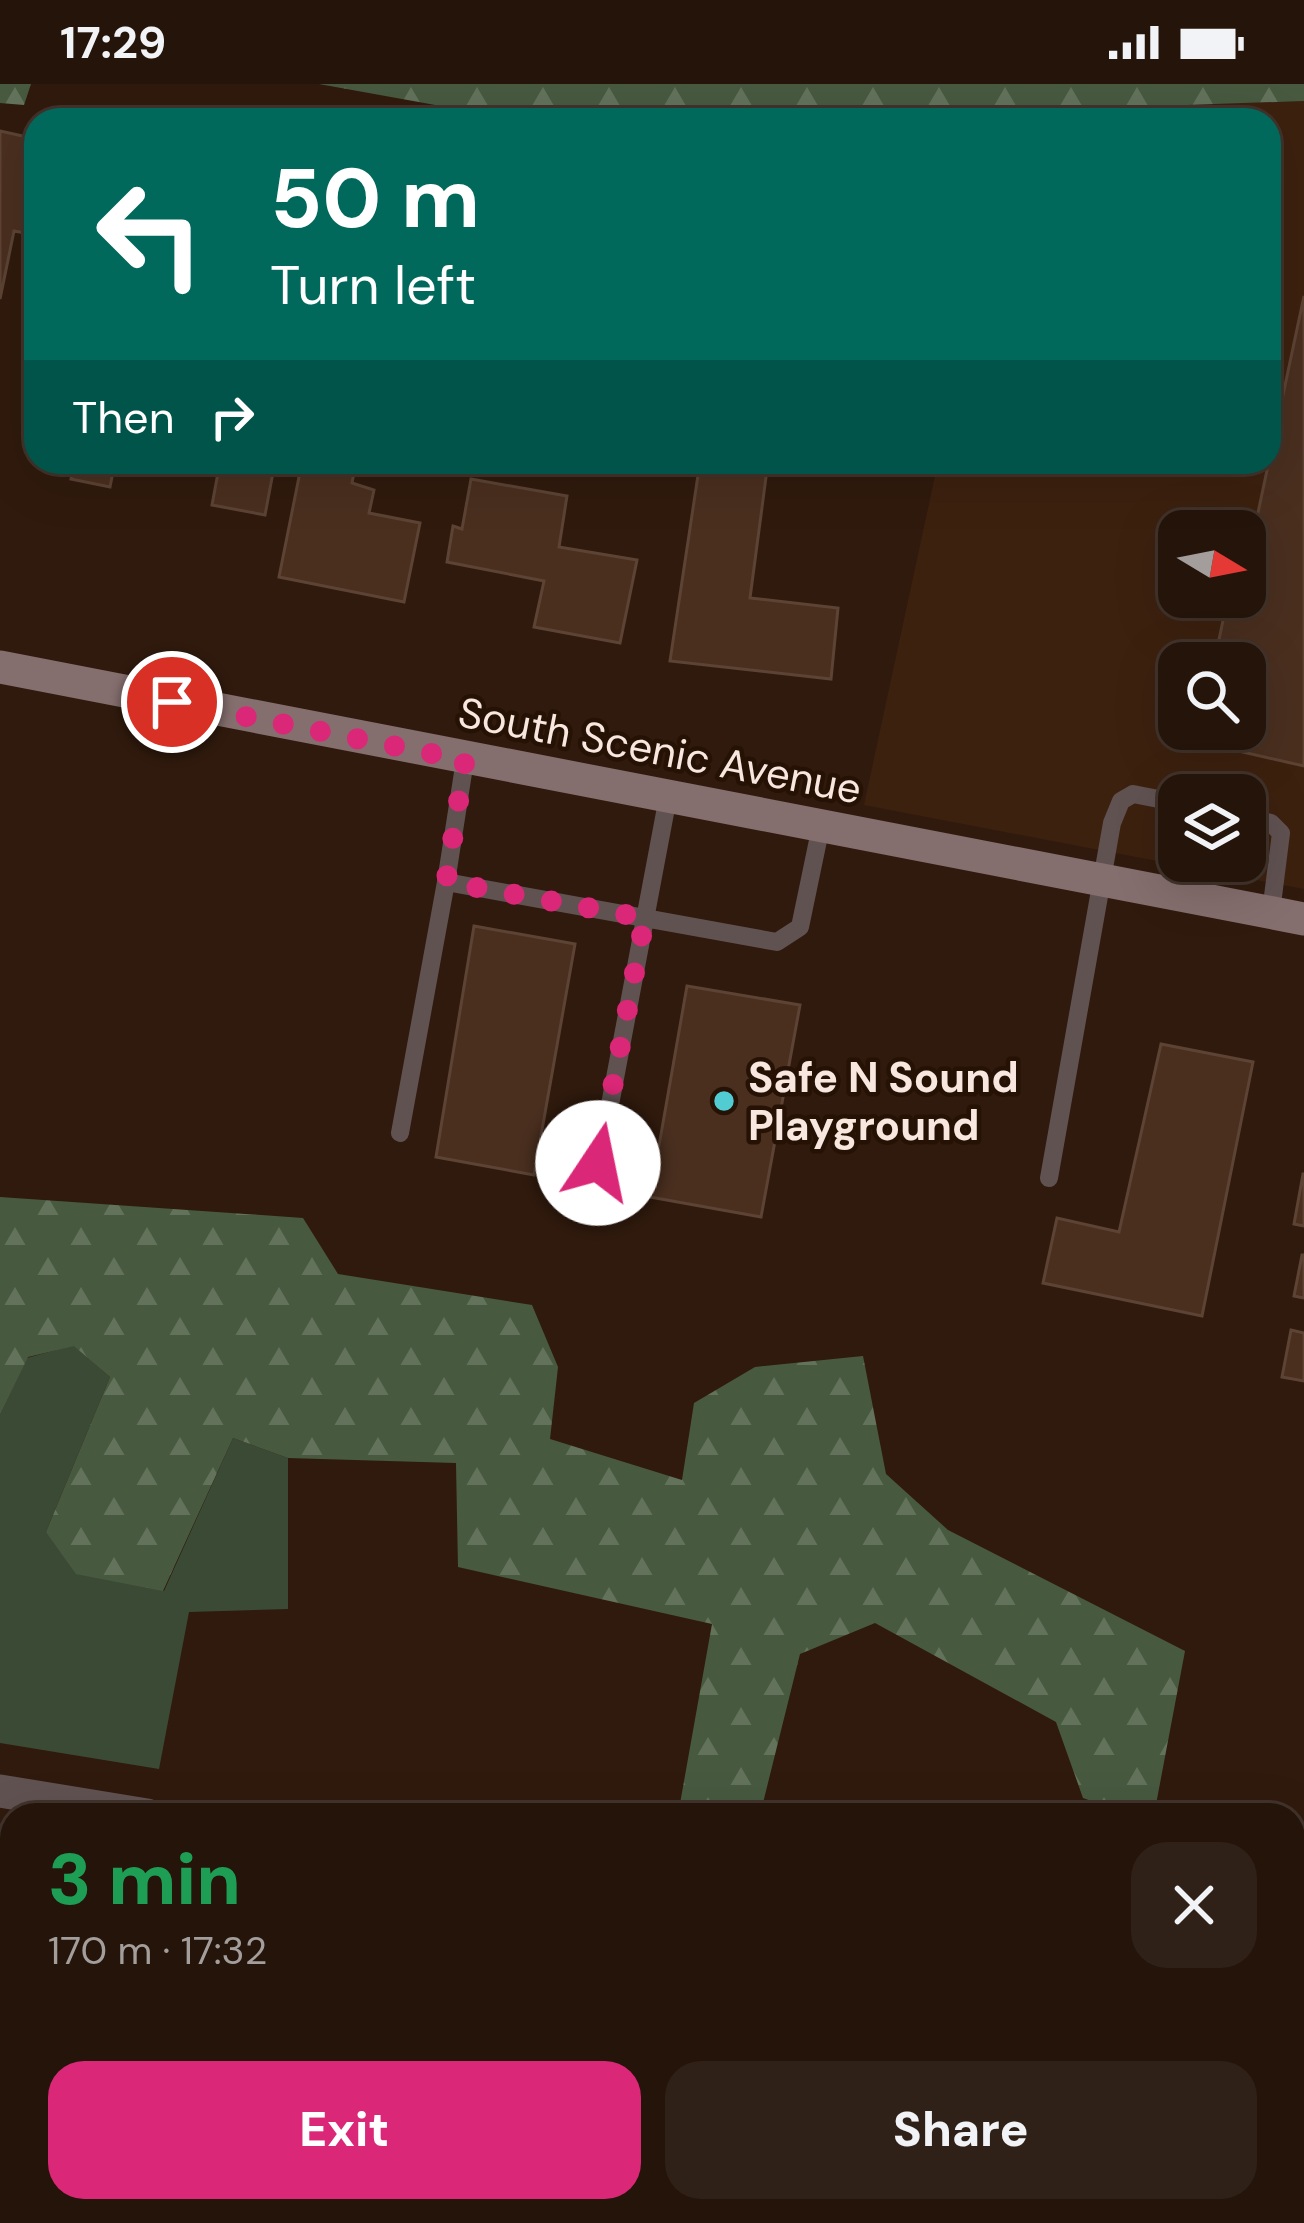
<!DOCTYPE html>
<meta charset="utf-8">
<style>
:root{--surface:#24140a;--page:#302118;--text:#f1f3f6;--muted:#a39e9c;--line:#41332b;--accent:#db2777}
body{margin:0;font-family:"DM Sans",sans-serif;background:var(--page);color:var(--text);height:100vh;display:flex;flex-direction:column;font-size:45px;white-space:nowrap}
*{box-sizing:border-box;margin:0}
p{font-size:39px;color:var(--muted)}
.icon{flex:none;width:66px;height:66px;fill:none;stroke:currentColor;stroke-width:2;stroke-linecap:round;stroke-linejoin:round}
.map{position:relative;flex:1;overflow:hidden}
.sheet{position:absolute;left:0px;top:1719px;width:1305px;height:420px;display:flex;flex-direction:column;background:var(--surface);border-radius:36px 36px 0 0;box-shadow:0 12px 48px #0002,0 0 0 3px var(--line)}
.sheet>*{flex:none}
.guide{position:absolute;left:24px;top:24px;width:1257px;height:366px;border-radius:36px;box-shadow:0 12px 48px #0002,0 0 0 3px var(--line);background:#00695c;color:#fff;overflow:hidden}
.needle{width:78px;rotate:100deg}
.controls{position:absolute;left:1158px;top:426px;display:grid;gap:24px}
.controls a{display:grid;place-items:center;width:108px;height:108px;border-radius:24px;background:var(--surface);box-shadow:0 12px 48px #0002,0 0 0 3px var(--line);font-size:60px}
.pin{position:absolute;display:grid;place-items:center;width:102px;height:102px;color:#fff;margin:-51px;border:6px solid #fff;border-radius:50%;box-shadow:0 3px 12px #0007}
.me{position:absolute;width:132px;margin:-66px;rotate:11deg;stroke-linejoin:round;filter:drop-shadow(0 0 9px #0008)}
.turn{display:flex;align-items:center;gap:42px;height:252px;padding:0 48px;font-size:54px}
.turn .icon{width:156px;height:156px;stroke-width:2.5}
.turn b{display:block;font-size:84px;line-height:102px}
.then{display:flex;align-items:center;height:114px;padding:0 48px;background:#0003;gap:24px;font-size:45px}
.round{display:grid;place-items:center;flex:none;width:126px;height:126px;border-radius:36px;background:var(--page)}
.head{display:flex;align-items:center;justify-content:space-between;height:204px;padding:0 48px}
h1{font-size:72px;font-weight:800;line-height:90px;color:#1e9e55}
.primary-button{display:flex;gap:24px;margin-top:auto;padding:24px 48px}
.primary-button a{flex:1;height:138px;border-radius:36px;background:var(--accent);color:#fff;font-size:48px;font-weight:800;line-height:138px;text-align:center}
.primary-button a+a{background:var(--page);color:var(--text)}
.status{display:flex;justify-content:space-between;align-items:center;height:84px;padding:0 60px;background:var(--surface);direction:ltr}
.status svg{height:33px;fill:currentColor}
.map>svg:first-child{display:block}
</style>
<div class="status"><b>17:29</b><svg viewBox="0 0 49 12"><path d="M0 12V9h3v3zM5 12V6h3v6zM10 12V3h3v9zM15 12V0h3v12zM26 1h20v11H26zM47 4h2v5h-2z"/></svg></div>
<div class="map">
<svg width="1304" height="2139" viewBox="0 0 1304 2139">
<defs>
<pattern id="forest-firs" width="22" height="20" patternUnits="userSpaceOnUse" patternTransform="scale(3)"><rect width="22" height="20" fill="#475a40"/><path d="M5 1l3.5 6h-7zM16 11l3.5 6h-7z" fill="#62725b"/></pattern>
</defs>
<rect width="100%" height="100%" fill="#301a0d"/>
<!-- built -->
<path fill="#3d210f" fill-rule="evenodd" d="M 1304,17 L 1304,805 L 864,721 L 938,378 L 1269,378 L 1269,36 L 1011,36 L 1013,27 ZM 1179,447 L 1245,447 L 1245,513 L 1179,513 ZM 1179,579 L 1245,579 L 1245,645 L 1179,645 ZM 1179,711 L 1245,711 L 1245,777 L 1179,777 Z"/>
<!-- green -->
<path fill="#3b4a35" d="M 74,1261 L 110,1293 L 46,1448 L 164,1507 L 233,1354 L 288,1374 L 288,1525 L 189,1528 L 159,1685 L 0,1659 L 0,1331 L 27,1274 Z"/>
<!-- forest -->
<g fill="url(#forest-firs)">
<path d="M 0,0 L 31,0 L 24,21 L 0,19 Z"/>
<path d="M 319,0 L 1304,0 L 1304,17 L 1014,27 L 1011,36 L 518,36 Z"/>
<path d="M 0,1113 L 303,1134 L 338,1190 L 532,1221 L 558,1283 L 550,1355 L 682,1396 L 694,1319 L 755,1283 L 863,1272 L 886,1390 L 948,1446 L 1185,1567 L 1154,1731 L 1130,1731 L 1083,1714 L 1056,1638 L 875,1539 L 800,1570 L 760,1731 L 678,1731 L 712,1540 L 458,1483 L 456,1379 L 288,1374 L 233,1354 L 163,1507 L 76,1490 L 46,1448 L 110,1293 L 74,1262 L 28,1273 L 0,1331 Z"/>
</g>
<!-- building -->
<g fill="#4a2f1f" stroke="#5c4334" stroke-width="3">
<path d="M 0,47 L 36,55 L 36,151 L 14,147 L 0,215 Z"/>
<path d="M 1304,212 L 1304,682 L 1221,663 L 1221,645 L 1245,645 L 1245,579 L 1214,579 L 1228,513 L 1245,513 L 1245,490 Z"/>
<path d="M 74,378 L 115,378 L 110,403 L 71,395 Z"/>
<path d="M 220,378 L 275,378 L 265,431 L 212,421 Z"/>
<path d="M 302,378 L 356,378 L 352,399 L 374,406 L 369,429 L 420,439 L 404,518 L 279,493 Z"/>
<path d="M 700,378 L 768,378 L 750,514 L 838,524 L 831,595 L 670,577 Z"/>
<path d="M 471,395 L 567,412 L 559,463 L 637,476 L 620,559 L 534,543 L 544,497 L 447,478 L 453,442 L 462,445 Z"/>
<path d="M 474,842 L 575,860 L 534,1091 L 436,1073 Z"/>
<path d="M 687,902 L 800,921 L 761,1133 L 650,1113 Z"/>
<path d="M 1161,960 L 1253,978 L 1202,1232 L 1043,1199 L 1057,1134 L 1119,1148 Z"/>
<path d="M 1303,1090 L 1304,1090 L 1304,1142 L 1294,1140 Z"/>
<path d="M 1302,1171 L 1304,1171 L 1304,1214 L 1294,1212 Z"/>
<path d="M 1291,1246 L 1304,1249 L 1304,1297 L 1282,1293 Z"/>
</g>
<g fill="none" stroke-linecap="round" stroke-linejoin="round">
<!-- service -->
<g stroke="#615252" stroke-width="18">
<path d="M 465,676 L 446,798 L 777,858 L 800,843 L 821,742"/>
<path d="M 1245,733 L 1271,739 L 1281,749 L 1271,828"/>
<path d="M 400,1049 L 446,798"/>
<path d="M 599,1079 L 668,713"/>
<path d="M 1049,1094 L 1112,739 L 1121,717 L 1133,710 L 1179,719"/>
<path d="M 941,2139 L 970,2127"/>
</g>
<!-- minor -->
<g stroke="#615252" stroke-width="33">
<path d="M 0,1707 L 147,1731"/>
<path d="M 1285,2127 L 1304,2130"/>
<path d="M 338,2139 L 340,2127"/>
</g>
<!-- secondary -->
<path stroke="#856e6e" stroke-width="33" d="M 0,583 L 1304,835"/>
</g>
<g fill="none" stroke-linecap="round" stroke-linejoin="round">
<!-- route -->
<path stroke="#db2777" stroke-width="21" stroke-dasharray="0 37.8" d="M 172,618 L 465,676 L 446,798 L 645,834 L 598,1079"/>
</g>
<!-- markers -->
<circle fill="#51ccd3" stroke="#261105" stroke-width="4.5" cx="724" cy="1017" r="12"/>
<g text-anchor="middle" stroke-width="9" stroke-linejoin="round" paint-order="stroke">
<!-- street labels -->
<g font-size="42" fill="#f7e7df" stroke="#261105">
<text transform="translate(660 666) rotate(11)" y="15">South Scenic Avenue</text>
</g>
<!-- poi labels -->
<g font-size="42" font-weight="bold" fill="#f7e7df" stroke="#261105" text-anchor="start">
<text x="748" y="1008">Safe N Sound<tspan x="748" dy="48">Playground</tspan></text>
</g>
</g>
</svg>
<div class="controls">
<a><svg class="needle" viewBox="-14 -14 28 28"><path d="M0-13l5 13h-10z" fill="#e53935"/><path d="M0 13l5-13h-10z" fill="#a39e9c"/></svg></a>
<a><svg class="icon" aria-label="search" viewBox="0 0 24 24"><circle cx="10" cy="10" r="6"/><path d="M15 15l6 6"/></svg></a>
<a><svg class="icon" aria-label="layers" viewBox="0 0 24 24"><path d="M12 4l9 5-9 5-9-5zM3 14l9 5 9-5"/></svg></a>
</div>
<div class="pin" style="left:172px;top:618px;background:#d93025"><svg class="icon" aria-label="arrive" viewBox="0 0 24 24"><path d="M6 21V4h12l-3 4 3 4H6"/></svg></div>
<svg class="me" style="left:598px;top:1079px" viewBox="-20 -20 40 40"><circle r="19" fill="#fff"/><path d="M0-13L10 11 0 6-10 11z" fill="#db2777"/></svg>
<div class="guide">
<div class="turn"><svg class="icon" aria-label="left" viewBox="0 0 24 24"><path d="M17 20v-9H6M10 6l-5 5 5 5"/></svg><div><b>50 m</b>Turn left</div></div>
<div class="then">Then<svg class="icon" aria-label="right" viewBox="0 0 24 24"><path d="M7 20v-9h11M14 6l5 5-5 5"/></svg></div>
</div>
<section class="sheet">
<div class="head"><div><h1>3 min</h1><p>170 m · 17:32</p></div><a class="round"><svg class="icon" aria-label="close" viewBox="0 0 24 24"><path d="M6 6l12 12M18 6L6 18"/></svg></a></div>
<div class="primary-button"><a>Exit</a><a>Share</a></div>
</section>
</div>
